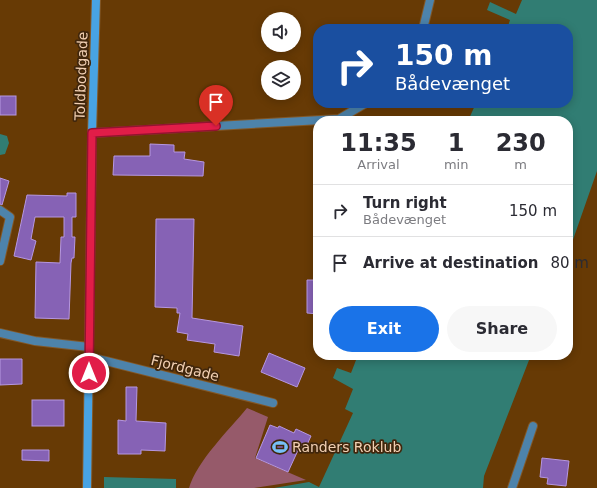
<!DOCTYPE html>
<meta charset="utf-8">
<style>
:root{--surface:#fff;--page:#f7f7f7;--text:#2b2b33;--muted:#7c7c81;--line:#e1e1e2;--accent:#1a73e8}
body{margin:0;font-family:"DejaVu Sans",sans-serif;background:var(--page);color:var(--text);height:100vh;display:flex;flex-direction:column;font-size:15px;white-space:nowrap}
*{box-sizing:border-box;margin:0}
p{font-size:13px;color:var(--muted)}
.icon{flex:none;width:22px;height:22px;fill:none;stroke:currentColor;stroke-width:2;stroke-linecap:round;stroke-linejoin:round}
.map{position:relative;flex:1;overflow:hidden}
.details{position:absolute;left:313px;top:116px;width:260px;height:244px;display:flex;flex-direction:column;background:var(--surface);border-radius:16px;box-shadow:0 2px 10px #0003}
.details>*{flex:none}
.guide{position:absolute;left:313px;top:24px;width:260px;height:84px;border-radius:16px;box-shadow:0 2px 10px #0003;background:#1a4fa0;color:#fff;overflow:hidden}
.controls{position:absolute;left:261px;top:12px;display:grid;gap:8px}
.controls a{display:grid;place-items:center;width:40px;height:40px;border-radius:50%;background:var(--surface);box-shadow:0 2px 10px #0003;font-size:20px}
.pin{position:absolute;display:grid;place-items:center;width:34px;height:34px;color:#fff;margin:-41px -17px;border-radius:50% 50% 50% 0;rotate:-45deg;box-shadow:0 0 4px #0007}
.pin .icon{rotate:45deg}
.me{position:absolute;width:44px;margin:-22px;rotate:0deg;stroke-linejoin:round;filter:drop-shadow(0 0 3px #0008)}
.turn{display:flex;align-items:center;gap:14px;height:84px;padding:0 16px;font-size:18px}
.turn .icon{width:52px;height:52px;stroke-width:2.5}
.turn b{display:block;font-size:28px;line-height:34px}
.eta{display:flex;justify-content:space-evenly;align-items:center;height:68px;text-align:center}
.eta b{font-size:24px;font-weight:700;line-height:28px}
.primary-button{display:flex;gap:8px;margin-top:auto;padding:8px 16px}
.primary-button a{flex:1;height:46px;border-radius:24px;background:var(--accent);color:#fff;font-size:16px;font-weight:700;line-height:46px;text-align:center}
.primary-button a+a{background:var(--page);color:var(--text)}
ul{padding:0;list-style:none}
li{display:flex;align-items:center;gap:12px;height:52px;padding:0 16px;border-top:1px solid var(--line)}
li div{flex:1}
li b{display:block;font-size:15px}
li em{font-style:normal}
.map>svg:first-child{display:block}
</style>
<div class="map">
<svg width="597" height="488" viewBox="0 0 597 488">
<rect width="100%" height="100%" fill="#673a05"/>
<!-- green -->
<path fill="#965a6a" d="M 247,408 L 268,417 L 255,458 L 306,480 L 254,488 L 189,488 C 197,461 229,430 247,408 Z"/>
<!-- water -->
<g fill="#317d73">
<path d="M 522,0 L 597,0 L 597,171 L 568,254 L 568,121 L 468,121 L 476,103 L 568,103 L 568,29 L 507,29 L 510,20 L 487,10 L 490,2 L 516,14 Z"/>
<path d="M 0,134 L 7,136 L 9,143 L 5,154 L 0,155 Z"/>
<path d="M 358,355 L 531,355 L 484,476 L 483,488 L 274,488 L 309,482 L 319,487 L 353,413 L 345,409 L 353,389 L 333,378 L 337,368 L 351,373 Z"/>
<path d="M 104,477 L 176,479 L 176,488 L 104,488 Z"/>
</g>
<!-- building -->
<g fill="#8662b5" stroke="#b697e1">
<rect x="0" y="96" width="16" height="19"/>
<path d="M 150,144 L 174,145 L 174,152 L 185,152 L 184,159 L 204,162 L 203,176 L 113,175 L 114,156 L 150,156 Z"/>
<path d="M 0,178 L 9,181 L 2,205 L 0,204 Z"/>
<path d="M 67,193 L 76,193 L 76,217 L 72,217 L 72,237 L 75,237 L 74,258 L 72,258 L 71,263 L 69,319 L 35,318 L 36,262 L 60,263 L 61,237 L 64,237 L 64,217 L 35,217 L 31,239 L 36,241 L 31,260 L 14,256 L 27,195 L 67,196 Z"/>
<path d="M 156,219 L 194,219 L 192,318 L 243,326 L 239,356 L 214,352 L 215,344 L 187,340 L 188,334 L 177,332 L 180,313 L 177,313 L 177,308 L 155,307 Z"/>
<path d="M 307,280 L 318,280 L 318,314 L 307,313 Z"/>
<path d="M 269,353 L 305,368 L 297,387 L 261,372 Z"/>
<path d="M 0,359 L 22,359 L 22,384 L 0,385 Z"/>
<path d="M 126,387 L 137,387 L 136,421 L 166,423 L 165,451 L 141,450 L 141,454 L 118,454 L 118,420 L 126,421 Z"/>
<rect x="32" y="400" width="32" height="26"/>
<path d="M 270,425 L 278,428 L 279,426 L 294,433 L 296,429 L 311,436 L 305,449 L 300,446 L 288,472 L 256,458 Z"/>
<path d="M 22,450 L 49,450 L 49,461 L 22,460 Z"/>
<path d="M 542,458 L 569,461 L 566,486 L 547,484 L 548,478 L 540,477 Z"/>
</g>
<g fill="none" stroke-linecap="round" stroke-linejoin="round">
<defs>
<g id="street">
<path d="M 423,29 L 430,0"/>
<path d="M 92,133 L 339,119 L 366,103"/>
<path d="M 0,210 L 10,217 L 0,261"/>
<path d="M 0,333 L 35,341 L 89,347"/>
<path d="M 90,357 L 273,403"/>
<path d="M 512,488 L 533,426"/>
</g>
<path id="secondary" d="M 87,488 L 92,133 L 96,0"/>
</defs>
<!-- street casing -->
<use href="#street" stroke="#835828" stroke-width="10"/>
<!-- secondary casing -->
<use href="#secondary" stroke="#835828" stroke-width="10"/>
<!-- street -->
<use href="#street" stroke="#4d83ab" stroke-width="8"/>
<!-- secondary -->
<use href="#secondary" stroke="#48a3e3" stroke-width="8"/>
</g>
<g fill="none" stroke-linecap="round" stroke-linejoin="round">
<defs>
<path id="route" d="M 89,373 L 92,133 L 216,126"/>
</defs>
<!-- route casing -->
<use href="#route" stroke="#92132f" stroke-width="10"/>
<!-- route -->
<use href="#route" stroke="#e11d48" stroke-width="7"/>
</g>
<!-- icons -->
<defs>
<symbol id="stadium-bare" viewBox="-9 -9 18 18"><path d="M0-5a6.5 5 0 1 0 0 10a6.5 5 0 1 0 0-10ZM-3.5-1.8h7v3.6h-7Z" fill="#77c0f7" stroke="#40260c" stroke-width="2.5" paint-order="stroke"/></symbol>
</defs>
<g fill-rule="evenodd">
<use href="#stadium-bare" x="269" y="436" width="22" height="22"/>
</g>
<g text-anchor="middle" stroke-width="3.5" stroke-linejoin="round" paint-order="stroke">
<!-- street labels -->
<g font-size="14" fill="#f2d0b3" stroke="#40260c">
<text transform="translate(81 76) rotate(-88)" y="5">Toldbodgade</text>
<text transform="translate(185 368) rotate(14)" y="5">Fjordgade</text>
</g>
<!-- poi labels -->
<g font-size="14" fill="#f2d0b3" stroke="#40260c" text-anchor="start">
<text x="292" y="452">Randers Roklub</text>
</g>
</g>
</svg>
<div class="controls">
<a><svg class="icon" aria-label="sound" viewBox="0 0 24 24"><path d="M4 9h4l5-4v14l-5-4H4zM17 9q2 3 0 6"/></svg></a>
<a><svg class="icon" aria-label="layers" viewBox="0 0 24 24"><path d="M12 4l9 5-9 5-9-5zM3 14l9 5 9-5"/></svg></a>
</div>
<div class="pin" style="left:216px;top:126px;background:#d93025"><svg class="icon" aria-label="arrive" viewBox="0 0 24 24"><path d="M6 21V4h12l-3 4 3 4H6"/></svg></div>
<svg class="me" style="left:89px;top:373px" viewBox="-20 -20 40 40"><circle r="17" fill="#e11d48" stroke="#fff" stroke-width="3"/><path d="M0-11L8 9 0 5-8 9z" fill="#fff"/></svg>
<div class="guide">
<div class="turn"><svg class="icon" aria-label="right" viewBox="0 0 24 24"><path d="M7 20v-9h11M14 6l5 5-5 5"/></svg><div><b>150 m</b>Bådevænget</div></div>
</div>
<section class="details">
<div class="eta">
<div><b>11:35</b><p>Arrival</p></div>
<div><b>1</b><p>min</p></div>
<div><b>230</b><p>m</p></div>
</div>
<ul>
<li><svg class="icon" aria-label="right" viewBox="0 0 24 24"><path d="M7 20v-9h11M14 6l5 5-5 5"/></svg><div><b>Turn right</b><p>Bådevænget</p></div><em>150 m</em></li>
<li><svg class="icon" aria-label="arrive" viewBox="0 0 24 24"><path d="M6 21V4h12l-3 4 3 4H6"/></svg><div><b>Arrive at destination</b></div><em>80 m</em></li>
</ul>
<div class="primary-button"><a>Exit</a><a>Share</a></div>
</section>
</div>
